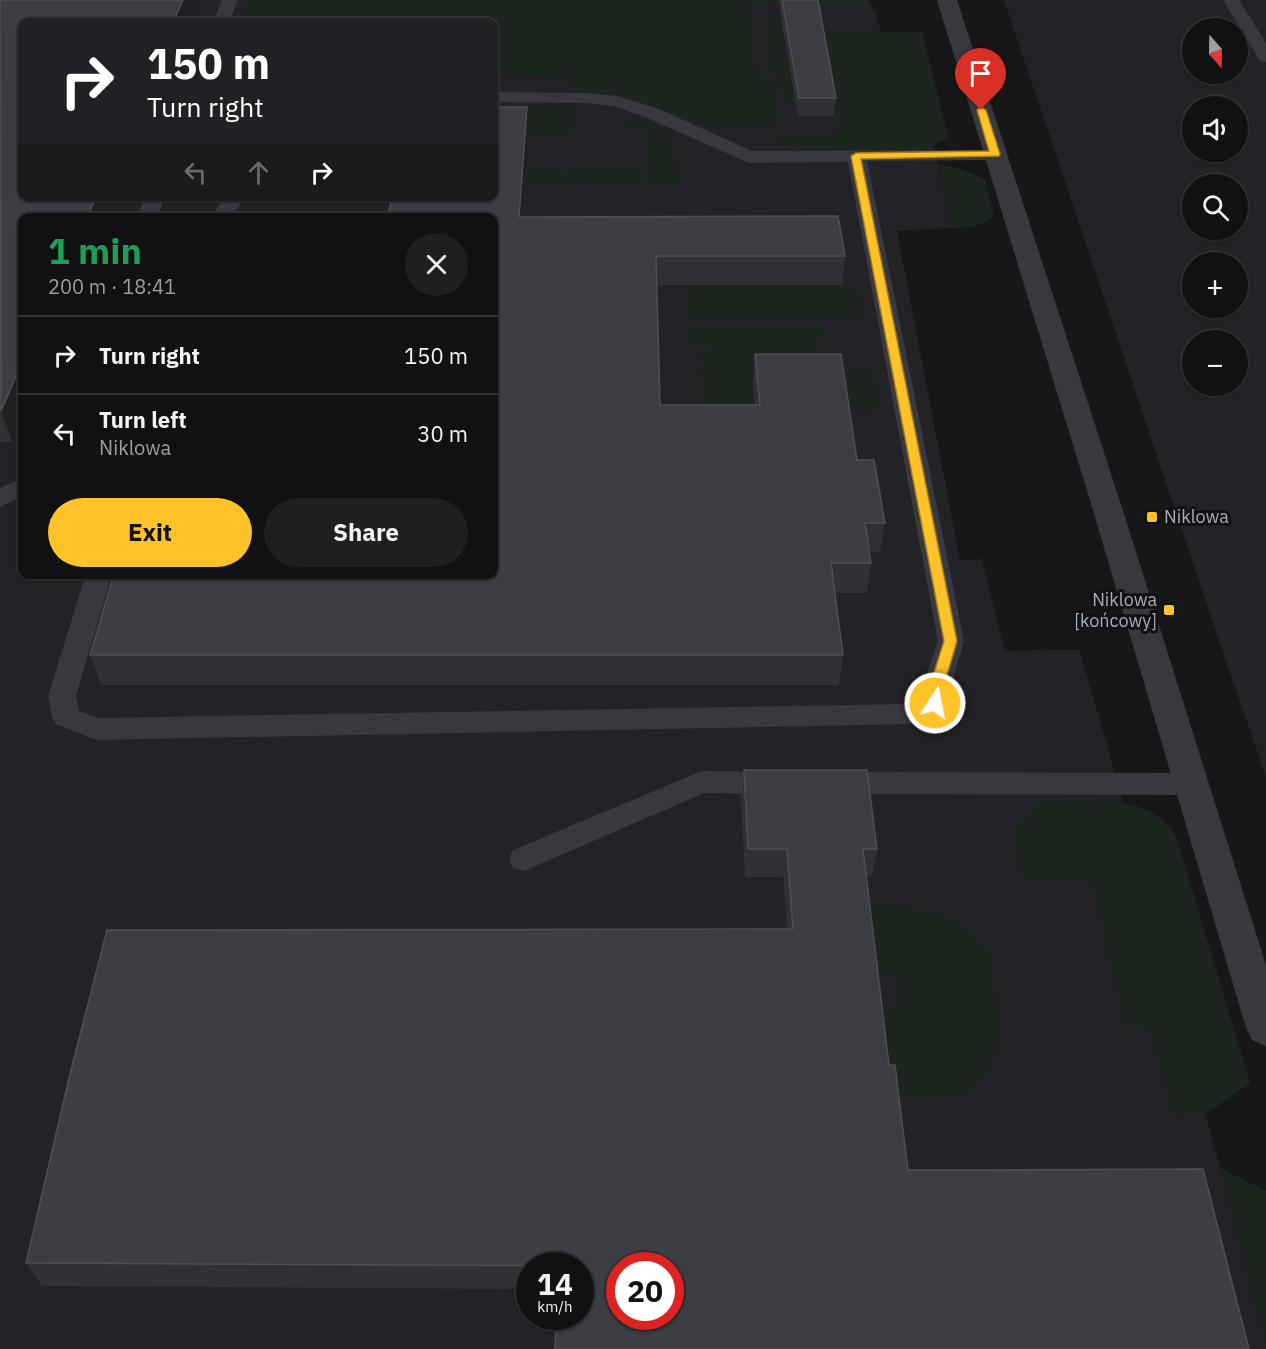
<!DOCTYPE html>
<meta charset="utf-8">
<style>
:root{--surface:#111113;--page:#1e1f21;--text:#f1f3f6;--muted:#9c9da0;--line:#303133;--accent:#ffc229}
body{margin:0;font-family:"IBM Plex Sans",sans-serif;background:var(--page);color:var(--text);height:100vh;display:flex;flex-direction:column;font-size:22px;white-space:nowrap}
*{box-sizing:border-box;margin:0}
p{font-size:20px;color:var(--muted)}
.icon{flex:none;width:33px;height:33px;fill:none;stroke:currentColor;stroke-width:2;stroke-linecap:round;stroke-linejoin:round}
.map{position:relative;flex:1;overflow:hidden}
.panel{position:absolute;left:18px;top:213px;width:480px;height:366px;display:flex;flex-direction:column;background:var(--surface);border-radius:12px;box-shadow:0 2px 4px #0004,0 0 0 2px var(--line)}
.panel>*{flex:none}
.top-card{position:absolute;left:18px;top:18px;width:480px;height:183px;border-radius:12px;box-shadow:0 2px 4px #0004,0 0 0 2px var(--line);background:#202124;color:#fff;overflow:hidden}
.needle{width:39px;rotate:160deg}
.controls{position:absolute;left:1182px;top:18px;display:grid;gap:12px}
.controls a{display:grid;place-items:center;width:66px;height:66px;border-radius:50%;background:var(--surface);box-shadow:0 2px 4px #0004,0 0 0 2px var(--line);font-size:30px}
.speed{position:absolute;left:516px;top:1252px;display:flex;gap:12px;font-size:30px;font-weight:700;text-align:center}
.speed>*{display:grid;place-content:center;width:78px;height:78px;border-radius:50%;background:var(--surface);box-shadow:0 2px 4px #0004,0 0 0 2px var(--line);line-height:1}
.speed small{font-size:15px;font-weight:400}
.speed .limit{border:9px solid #d22;background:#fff;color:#111}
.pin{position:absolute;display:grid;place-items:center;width:51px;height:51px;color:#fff;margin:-62px -26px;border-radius:50% 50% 50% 0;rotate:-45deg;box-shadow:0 0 6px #0007}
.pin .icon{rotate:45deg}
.me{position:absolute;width:66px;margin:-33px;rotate:11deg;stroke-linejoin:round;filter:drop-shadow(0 0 4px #0008)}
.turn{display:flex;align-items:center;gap:21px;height:126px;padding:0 30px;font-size:27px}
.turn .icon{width:78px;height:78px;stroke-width:2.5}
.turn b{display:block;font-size:42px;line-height:51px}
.lanes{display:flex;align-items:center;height:57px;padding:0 30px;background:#0003;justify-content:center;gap:30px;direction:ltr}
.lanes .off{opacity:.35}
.round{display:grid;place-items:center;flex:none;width:63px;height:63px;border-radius:32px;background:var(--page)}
.overview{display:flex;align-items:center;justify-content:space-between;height:102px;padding:0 30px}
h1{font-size:36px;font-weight:800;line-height:45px;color:#1e9e55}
.action{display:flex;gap:12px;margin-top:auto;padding:12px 30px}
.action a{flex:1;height:69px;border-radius:36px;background:var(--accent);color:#111;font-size:24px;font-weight:800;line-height:69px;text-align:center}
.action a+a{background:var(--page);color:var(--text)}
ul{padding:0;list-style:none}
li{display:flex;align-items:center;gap:18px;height:78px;padding:0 30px;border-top:2px solid var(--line)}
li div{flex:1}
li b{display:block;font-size:22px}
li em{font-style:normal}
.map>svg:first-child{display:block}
</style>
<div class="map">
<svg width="1266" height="1349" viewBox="0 0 1266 1349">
<rect width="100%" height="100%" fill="#171719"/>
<!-- built -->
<g fill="#232327" fill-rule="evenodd">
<path d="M 0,0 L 869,0 L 873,11 L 875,11 L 881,32 L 922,32 L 948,138 L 933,145 L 953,228 L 897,231 L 960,560 L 982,559 L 1005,651 L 1079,649 L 1111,759 L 1220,1168 L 1266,1342 L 1266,1349 L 0,1349 ZM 22,22 L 494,22 L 494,196 L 22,196 ZM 22,218 L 494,218 L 494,574 L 22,574 ZM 530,1266 L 580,1266 L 580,1317 L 530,1317 ZM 620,1266 L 670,1266 L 670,1317 L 620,1317 Z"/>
<path d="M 1004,0 L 1266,0 L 1266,777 L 1230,673 ZM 1192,28 L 1238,28 L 1238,74 L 1192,74 ZM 1192,106 L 1238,106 L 1238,152 L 1192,152 ZM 1192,184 L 1238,184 L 1238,230 L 1192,230 ZM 1192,262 L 1238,262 L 1238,308 L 1192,308 ZM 1192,340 L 1238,340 L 1238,386 L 1192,386 Z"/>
</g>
<!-- green -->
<g fill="#1c251e">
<path d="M 250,0 L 869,0 L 870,2 L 749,3 L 757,77 L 772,77 L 778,121 L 772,125 L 704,125 L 627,95 L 567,91 L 569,77 L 494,76 L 494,22 L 242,22 Z"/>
<path d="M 771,12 L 780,12 L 784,31 L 922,32 L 948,138 L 926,148 L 826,150 L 798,148 L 775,141 L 790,135 L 839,134 L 838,126 L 843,125 L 841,116 L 834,116 L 831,100 L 783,100 L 779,73 L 771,73 L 765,15 Z"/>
<path d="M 494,106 L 574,107 L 571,135 L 513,135 L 494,138 Z"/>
<path d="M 628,115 L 672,132 L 673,140 L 625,124 Z"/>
<path d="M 646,136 L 674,145 L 677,183 L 646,184 Z"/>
<path d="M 938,164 L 961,169 L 984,179 L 994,214 C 985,226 968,227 953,228 Z"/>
<path d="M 526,170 L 553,170 L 585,184 L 525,185 Z"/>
<path d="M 564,170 L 641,170 L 641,184 L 600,184 Z"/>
<path d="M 687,285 L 857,285 L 863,317 L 688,317 Z"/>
<path d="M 690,327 L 823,327 L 824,337 L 817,337 L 823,386 L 853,386 L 851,369 L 872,369 L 879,412 L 780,412 L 754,384 L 755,406 L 703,413 L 700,350 L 718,350 L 718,345 L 690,344 Z"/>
<path d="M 1073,800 C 1111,801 1157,799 1177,839 L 1250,1083 L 1206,1114 L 1172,1115 L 1149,1025 L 1124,1026 L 1092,880 L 1022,880 L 1016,845 L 1017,829 L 1036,809 L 1049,803 Z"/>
<path d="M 892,905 C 929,910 960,919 986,948 C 992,955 991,970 993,979 C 995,995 1001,1013 1001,1029 C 1000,1051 986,1080 966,1091 C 945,1103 912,1098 889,1097 L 873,1007 L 900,1007 L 896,973 L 869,973 L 861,906 Z"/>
<path d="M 1220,1168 L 1266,1191 L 1266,1342 Z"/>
</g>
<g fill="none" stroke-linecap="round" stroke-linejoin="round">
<!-- lane -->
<g fill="#38383f" fill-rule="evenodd">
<path d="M 222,0 L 238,0 L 229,22 L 213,22 Z"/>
<path d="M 1223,0 L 1239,0 L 1266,43 L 1266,62 L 1260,61 Z"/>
<path d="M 494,92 L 586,93 L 617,96 L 659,109 L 752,151 L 1002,150 L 1005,154 L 1002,158 L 995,160 L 867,161 L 964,641 L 952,682 L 949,703 L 945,710 L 911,724 L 97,740 L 56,724 L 52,717 L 48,696 L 86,574 L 112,574 L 76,696 L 79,711 L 99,718 L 908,704 L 922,697 L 924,682 L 938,641 L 848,162 L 749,163 L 645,117 L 614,106 L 586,103 L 494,102 Z"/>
<path d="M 145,196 L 165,196 L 157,218 L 137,218 Z"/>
<path d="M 226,196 L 246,196 L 231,218 L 210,218 Z"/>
<path d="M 22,478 L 22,496 L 0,507 L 0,488 Z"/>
<path d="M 702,771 L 779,772 L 789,775 L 793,783 L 789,791 L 779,794 L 704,793 L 524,871 L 513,868 L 509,859 L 513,850 Z"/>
<path d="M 832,772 L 1191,773 L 1201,776 L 1205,784 L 1201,792 L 1191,795 L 832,794 L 822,791 L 818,783 L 822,775 Z"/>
</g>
<!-- street -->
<path fill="#38383f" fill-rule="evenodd" d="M 937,0 L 957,0 L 1125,517 L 1266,965 L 1266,1046 L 1252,1040 L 1246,1028 L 1095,517 Z"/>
</g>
<!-- wall -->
<g fill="#303035">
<path d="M 0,0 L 12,442 L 0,442 Z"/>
<path d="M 778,0 L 818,0 L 836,98 L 834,116 L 798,116 Z"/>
<path d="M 529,135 L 523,217 L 845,256 L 842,285 L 656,285 L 660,405 L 755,405 L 753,384 L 755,354 L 857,460 L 885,523 L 880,552 L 870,552 L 871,563 L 867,593 L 835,593 L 843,655 L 839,685 L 101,685 L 90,655 L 494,574 Z"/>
<path d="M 744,770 L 877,849 L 872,877 L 866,877 L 580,1266 L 530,1266 L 530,1289 L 42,1286 L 26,1263 L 787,929 L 783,877 L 745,877 L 741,799 Z"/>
</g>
<!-- shaded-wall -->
<g fill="#212124">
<path d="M 183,0 L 200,0 L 191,22 L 173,22 Z"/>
<path d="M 527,107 L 529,135 L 520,246 L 519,217 Z"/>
<path d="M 96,196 L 117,196 L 108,218 L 87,218 Z"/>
<path d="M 22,362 L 22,418 L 12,442 L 1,411 Z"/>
</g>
<!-- building -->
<g fill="#3d3e43" stroke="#4e4f56" stroke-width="1.5" fill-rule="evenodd">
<path d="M 0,0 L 183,0 L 173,22 L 22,22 L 22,196 L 96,196 L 87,218 L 22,218 L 22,362 L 1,411 Z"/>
<path d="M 782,0 L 818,0 L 836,98 L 799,98 Z"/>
<path d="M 494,107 L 527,107 L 519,217 L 838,216 L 845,256 L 656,256 L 660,405 L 760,405 L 755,354 L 841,354 L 857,460 L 874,460 L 885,523 L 865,523 L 871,563 L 831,563 L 843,655 L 90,655 L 114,574 L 494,574 L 494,218 L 388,218 L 392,196 L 494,196 Z"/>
<path d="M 744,770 L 867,770 L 877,849 L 863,849 L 889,1065 L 895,1065 L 908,1170 L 1203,1169 L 1249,1349 L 555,1349 L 556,1317 L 580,1317 L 580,1266 L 26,1263 L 70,1074 L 107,930 L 793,929 L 787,849 L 748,849 ZM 620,1266 L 670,1266 L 670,1317 L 620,1317 Z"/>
</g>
<!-- route -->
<path fill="#ffc229" stroke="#a67e1b" stroke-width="1.5" d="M 981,107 L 986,110 L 1000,154 L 999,156 L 861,159 L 957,641 L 945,682 L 942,703 L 935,708 L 928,703 L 931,682 L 944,641 L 851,156 L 856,153 L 989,151 L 977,110 Z"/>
<!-- markers -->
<g fill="#ffc229" stroke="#121215" stroke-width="2">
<rect x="1146" y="511" width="12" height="12" rx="3"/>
<rect x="1163" y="604" width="12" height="12" rx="3"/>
</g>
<g text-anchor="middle" stroke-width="6" stroke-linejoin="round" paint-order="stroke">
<!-- poi labels -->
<g font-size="18" fill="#a8adbb" stroke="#121215" text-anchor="start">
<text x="1164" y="523">Niklowa</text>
<text x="1157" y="606" text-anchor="end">Niklowa<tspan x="1157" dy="21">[końcowy]</tspan></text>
</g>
</g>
</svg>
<div class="controls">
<a><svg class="needle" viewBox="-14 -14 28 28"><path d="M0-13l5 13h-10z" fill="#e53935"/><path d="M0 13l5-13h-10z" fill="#9c9da0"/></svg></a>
<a><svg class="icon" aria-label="sound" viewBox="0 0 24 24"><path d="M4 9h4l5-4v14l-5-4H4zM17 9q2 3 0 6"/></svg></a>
<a><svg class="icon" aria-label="search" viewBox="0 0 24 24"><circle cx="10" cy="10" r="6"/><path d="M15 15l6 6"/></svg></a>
<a>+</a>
<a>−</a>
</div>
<div class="speed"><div>14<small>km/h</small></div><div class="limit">20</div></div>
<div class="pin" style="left:981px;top:110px;background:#d93025"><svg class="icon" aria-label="arrive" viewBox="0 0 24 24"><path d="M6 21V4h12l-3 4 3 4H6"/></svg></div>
<svg class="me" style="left:935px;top:703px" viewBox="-20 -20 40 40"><circle r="17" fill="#ffc229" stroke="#fff" stroke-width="3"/><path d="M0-11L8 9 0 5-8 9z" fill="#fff"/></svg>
<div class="top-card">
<div class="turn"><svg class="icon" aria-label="right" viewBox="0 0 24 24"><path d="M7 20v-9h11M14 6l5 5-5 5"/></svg><div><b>150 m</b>Turn right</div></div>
<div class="lanes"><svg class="icon off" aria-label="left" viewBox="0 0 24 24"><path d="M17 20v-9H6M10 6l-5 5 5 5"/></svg><svg class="icon off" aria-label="ahead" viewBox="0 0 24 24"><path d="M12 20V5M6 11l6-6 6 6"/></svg><svg class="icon" aria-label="right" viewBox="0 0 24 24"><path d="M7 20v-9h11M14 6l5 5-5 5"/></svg></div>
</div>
<section class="panel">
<div class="overview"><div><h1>1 min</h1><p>200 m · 18:41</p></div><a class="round"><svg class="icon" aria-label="close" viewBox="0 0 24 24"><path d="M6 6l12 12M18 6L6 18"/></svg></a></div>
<ul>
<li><svg class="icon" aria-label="right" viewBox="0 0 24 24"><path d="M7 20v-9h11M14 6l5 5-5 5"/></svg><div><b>Turn right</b></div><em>150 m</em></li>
<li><svg class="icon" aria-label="left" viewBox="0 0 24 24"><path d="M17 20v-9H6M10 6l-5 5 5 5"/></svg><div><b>Turn left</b><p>Niklowa</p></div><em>30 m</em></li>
</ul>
<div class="action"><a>Exit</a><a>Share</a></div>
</section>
</div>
